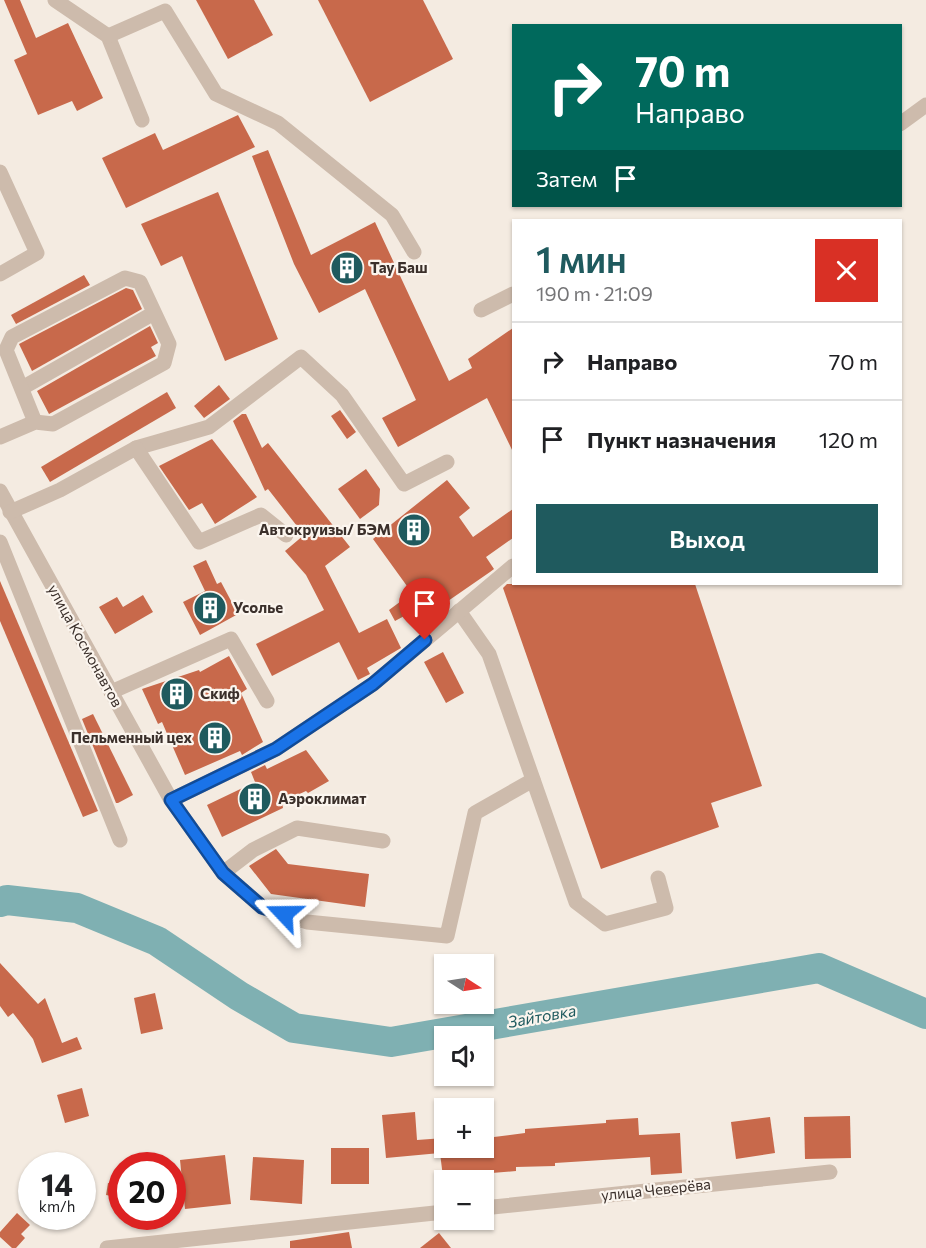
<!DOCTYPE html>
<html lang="ru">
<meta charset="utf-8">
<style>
:root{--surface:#fff;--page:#f2f2f2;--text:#202124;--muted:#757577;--line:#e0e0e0;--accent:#1f5a5e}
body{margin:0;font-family:Commissioner,sans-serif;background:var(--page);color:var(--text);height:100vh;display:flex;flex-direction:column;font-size:22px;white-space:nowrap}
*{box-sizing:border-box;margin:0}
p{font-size:20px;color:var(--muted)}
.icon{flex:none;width:33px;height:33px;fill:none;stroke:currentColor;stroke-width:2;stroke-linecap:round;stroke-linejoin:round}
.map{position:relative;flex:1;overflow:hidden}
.details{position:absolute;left:512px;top:219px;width:390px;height:366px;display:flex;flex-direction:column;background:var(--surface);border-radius:0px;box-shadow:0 2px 4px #0004}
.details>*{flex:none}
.guide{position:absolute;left:512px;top:24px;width:390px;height:183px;border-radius:0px;box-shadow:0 2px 4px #0004;background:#00695c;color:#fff;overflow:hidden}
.needle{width:39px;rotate:102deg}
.tools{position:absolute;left:434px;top:954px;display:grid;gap:12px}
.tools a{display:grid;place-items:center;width:60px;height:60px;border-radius:0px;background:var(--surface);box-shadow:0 2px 4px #0004;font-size:30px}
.speed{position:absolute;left:18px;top:1152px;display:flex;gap:12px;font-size:30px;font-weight:700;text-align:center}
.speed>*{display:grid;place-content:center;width:78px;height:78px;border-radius:50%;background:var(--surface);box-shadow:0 2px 4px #0004;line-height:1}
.speed small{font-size:15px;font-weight:400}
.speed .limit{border:9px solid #d22;background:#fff;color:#111}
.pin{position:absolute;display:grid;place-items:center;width:51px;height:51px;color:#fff;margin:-62px -26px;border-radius:50% 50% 50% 0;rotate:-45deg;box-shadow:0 0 6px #0007}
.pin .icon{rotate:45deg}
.me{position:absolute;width:66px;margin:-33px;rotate:293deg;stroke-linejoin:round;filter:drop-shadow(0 0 4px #0008)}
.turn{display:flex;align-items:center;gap:21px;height:126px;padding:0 24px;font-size:27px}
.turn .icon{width:78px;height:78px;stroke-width:2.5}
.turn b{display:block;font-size:42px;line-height:51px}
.then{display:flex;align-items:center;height:57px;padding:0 24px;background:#0003;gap:12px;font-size:22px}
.round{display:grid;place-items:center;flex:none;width:63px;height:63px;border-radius:0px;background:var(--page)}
.summary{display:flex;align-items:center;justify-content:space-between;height:102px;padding:0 24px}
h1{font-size:36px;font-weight:600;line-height:45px;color:var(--accent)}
.primary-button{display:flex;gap:12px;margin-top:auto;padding:12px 24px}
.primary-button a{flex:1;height:69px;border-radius:0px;background:var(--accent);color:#fff;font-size:24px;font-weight:600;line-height:69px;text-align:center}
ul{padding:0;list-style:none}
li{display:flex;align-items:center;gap:18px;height:78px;padding:0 24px;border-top:2px solid var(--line)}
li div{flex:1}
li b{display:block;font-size:22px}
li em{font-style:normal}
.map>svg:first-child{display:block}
</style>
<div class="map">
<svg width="926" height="1248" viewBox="0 0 926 1248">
<rect width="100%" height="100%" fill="#f4ebe1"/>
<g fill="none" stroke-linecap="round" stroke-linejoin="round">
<!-- river -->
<path stroke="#7fb0b2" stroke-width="30" d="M 0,902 L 7,900 L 77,908 L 157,941 L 239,996 L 294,1028 L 391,1042 L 819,968 L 926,1014"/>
</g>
<!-- building -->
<g fill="#c8694b">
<path d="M 4,0 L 20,0 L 36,38 L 68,23 L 103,98 L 77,111 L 72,101 L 38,115 L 14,60 L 27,54 Z"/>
<path d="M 196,0 L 254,0 L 273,35 L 228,59 Z"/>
<path d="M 318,0 L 423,0 L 453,59 L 370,102 Z"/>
<path d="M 238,115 L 255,147 L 126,208 L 102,158 L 155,133 L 163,150 Z"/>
<path d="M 268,150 L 311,255 L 375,222 L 449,381 L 472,368 L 468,359 L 513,328 L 513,452 L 487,398 L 398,447 L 382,418 L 416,400 L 365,289 L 319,313 L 294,264 L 252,156 Z"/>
<path d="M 218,192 L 278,339 L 225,361 L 182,256 L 161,266 L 141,224 Z"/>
<path d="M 84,275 L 90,285 L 16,324 L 11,315 Z"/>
<path d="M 126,288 L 133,290 L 142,309 L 32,371 L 19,344 Z"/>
<path d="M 150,326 L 158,343 L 151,347 L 156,356 L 49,414 L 37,391 Z"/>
<path d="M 219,385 L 230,399 L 204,418 L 194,406 Z"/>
<path d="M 167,392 L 176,408 L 50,482 L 41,467 Z"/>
<path d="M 340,410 L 356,432 L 347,439 L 331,416 Z"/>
<path d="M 242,414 L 246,414 L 262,448 L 268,443 L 350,547 L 325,566 L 359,633 L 387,619 L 401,648 L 367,668 L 370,674 L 358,680 L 339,642 L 272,676 L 256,644 L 324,610 L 306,575 L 285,551 L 304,535 L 268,489 L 265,491 L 233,421 Z"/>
<path d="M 212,439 L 257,497 L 215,524 L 202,503 L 189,510 L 159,466 Z"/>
<path d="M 366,469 L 380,489 L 379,505 L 360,519 L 338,489 Z"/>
<path d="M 447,480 L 470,508 L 459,517 L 473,537 L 513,509 L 513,538 L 486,557 L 494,569 L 490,572 L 435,610 L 430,602 L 395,621 L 389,610 L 412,593 L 373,539 Z"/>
<path d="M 206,560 L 217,584 L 221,582 L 238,614 L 200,635 L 183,602 L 205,591 L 193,566 Z"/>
<path d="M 0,581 L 98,811 L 83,817 L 0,621 Z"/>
<path d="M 507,584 L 695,584 L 762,786 L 711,803 L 719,827 L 601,869 L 503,588 Z"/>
<path d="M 143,595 L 153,612 L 115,634 L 99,607 L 117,597 L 123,607 Z"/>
<path d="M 443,652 L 464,693 L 446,703 L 424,662 Z"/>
<path d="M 229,656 L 247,689 L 241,693 L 263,742 L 242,755 L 240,751 L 185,775 L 162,722 L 158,724 L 142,689 L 199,670 L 200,672 Z"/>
<path d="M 93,714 L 133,795 L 118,803 L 116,803 L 82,719 Z"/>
<path d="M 306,750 L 329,781 L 308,793 L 306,791 L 282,802 L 283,808 L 222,837 L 207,805 L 255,782 L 251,772 L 265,765 L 267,769 Z"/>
<path d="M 276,849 L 288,864 L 369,874 L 365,907 L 271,894 L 249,866 Z"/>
<path d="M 0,963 L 38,1004 L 45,998 L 62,1043 L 77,1037 L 82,1049 L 42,1063 L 33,1039 L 13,1013 L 8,1017 L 0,1006 Z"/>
<path d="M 155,993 L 163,1029 L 141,1034 L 134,998 Z"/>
<path d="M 82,1088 L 89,1116 L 65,1123 L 57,1095 Z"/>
<path d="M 415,1112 L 417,1140 L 444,1138 L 444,1148 L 487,1148 L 486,1138 L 525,1133 L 525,1129 L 606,1123 L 606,1120 L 638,1118 L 639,1135 L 680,1133 L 682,1173 L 651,1175 L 650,1157 L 555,1163 L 555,1166 L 516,1167 L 516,1171 L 443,1177 L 440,1153 L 386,1158 L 382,1115 Z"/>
<path d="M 850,1116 L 851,1158 L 805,1159 L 804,1117 Z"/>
<path d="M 770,1117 L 775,1153 L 736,1159 L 731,1122 Z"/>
<rect x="331" y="1148" width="38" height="36"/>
<path d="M 225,1155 L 231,1204 L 185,1209 L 180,1160 Z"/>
<path d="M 253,1157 L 304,1160 L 302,1204 L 250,1200 Z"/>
<path d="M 108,1183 L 122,1185 L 122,1198 L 106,1195 Z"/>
<path d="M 17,1213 L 30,1225 L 21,1234 L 25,1238 L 16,1248 L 12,1248 L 0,1237 L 0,1232 Z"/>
<path d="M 349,1232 L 352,1248 L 290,1248 L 290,1241 Z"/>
<path d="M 439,1233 L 451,1248 L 420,1248 Z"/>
</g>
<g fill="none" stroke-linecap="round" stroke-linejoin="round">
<!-- minor -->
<g stroke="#cdbbac" stroke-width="15">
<path d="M 55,0 L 108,36 L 142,120"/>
<path d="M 108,36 L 165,11 L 216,94 L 278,123 L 392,215 L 414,252"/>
<path d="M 900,124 L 926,105"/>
<path d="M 0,172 L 37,253 L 0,274"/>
<path d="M 481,310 L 513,294"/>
<path d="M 22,388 L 154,313"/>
<path d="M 0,437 L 35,422 L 53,424 L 164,363 L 169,344 L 140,282 L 125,278 L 12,337 L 6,350 L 35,422"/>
<path d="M 136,448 L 209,427 L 301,357 L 342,395 L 404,484 L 447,462"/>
<path d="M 0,491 L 171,800 L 223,873 L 262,907 L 307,922 L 447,936 L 475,813 L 533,780"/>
<path d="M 10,512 L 60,490 L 136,448 L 199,542 L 261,515 L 286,535"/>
<path d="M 0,542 L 120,840"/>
<path d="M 459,611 L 489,654 L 576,902 L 605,924 L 666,908 L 658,878"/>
<path d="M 111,692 L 231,639 L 267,701"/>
<path d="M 171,800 L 276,749 L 373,684 L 513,566"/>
<path d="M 223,873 L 253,850 L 297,828 L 383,841"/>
<path d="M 483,1208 L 830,1172"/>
<path d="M 107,1248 L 444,1212"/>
</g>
</g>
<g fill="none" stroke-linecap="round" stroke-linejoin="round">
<defs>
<path id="route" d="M 284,914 L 262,907 L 223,873 L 171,800 L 276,749 L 373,684 L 425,640"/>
</defs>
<!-- route casing -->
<use href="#route" stroke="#114b97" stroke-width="15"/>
<!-- route -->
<use href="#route" stroke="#1a73e8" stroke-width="10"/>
</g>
<!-- icons -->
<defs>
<symbol id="building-disc" viewBox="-11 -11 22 22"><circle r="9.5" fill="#1f5a5e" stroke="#fbf5ee"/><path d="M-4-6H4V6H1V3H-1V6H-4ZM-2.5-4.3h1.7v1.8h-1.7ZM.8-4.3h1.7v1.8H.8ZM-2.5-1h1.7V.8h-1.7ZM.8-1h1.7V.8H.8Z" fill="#fff"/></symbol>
</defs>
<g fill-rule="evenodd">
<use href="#building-disc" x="328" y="249" width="38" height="38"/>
<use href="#building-disc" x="395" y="511" width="38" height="38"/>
<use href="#building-disc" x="191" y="589" width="38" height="38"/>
<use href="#building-disc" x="158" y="675" width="38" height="38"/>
<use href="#building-disc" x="196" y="719" width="38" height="38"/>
<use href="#building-disc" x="236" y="780" width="38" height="38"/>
</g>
<g text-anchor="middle" stroke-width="4.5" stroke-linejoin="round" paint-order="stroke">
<!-- poi labels -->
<g font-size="15" font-weight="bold" fill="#3b302b" stroke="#fbf5ee" text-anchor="start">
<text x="370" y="273">Тау Баш</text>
<text x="391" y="535" text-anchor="end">Автокруизы/ БЭМ</text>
<text x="233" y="613">Усолье</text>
<text x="200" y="699">Скиф</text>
<text x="192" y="743" text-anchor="end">Пельменный цех</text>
<text x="278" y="804">Аэроклимат</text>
</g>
<!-- street labels -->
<g font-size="15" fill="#3b302b" stroke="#fbf5ee">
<text transform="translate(85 646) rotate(61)" y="5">улица Космонавтов</text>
<text transform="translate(656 1190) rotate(-6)" y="5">улица Чеверёва</text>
</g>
<!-- water labels -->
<g font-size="16" font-style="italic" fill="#1f5a5e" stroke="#fbf5ee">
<text transform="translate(542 1016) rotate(-10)" y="6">Зайтовка</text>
</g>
</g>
</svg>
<div class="tools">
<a><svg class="needle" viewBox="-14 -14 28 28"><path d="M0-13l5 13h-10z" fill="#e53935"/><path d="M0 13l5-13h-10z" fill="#757577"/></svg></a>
<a><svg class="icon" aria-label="sound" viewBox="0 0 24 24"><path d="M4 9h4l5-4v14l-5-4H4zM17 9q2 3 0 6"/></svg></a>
<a>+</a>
<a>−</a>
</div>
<div class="speed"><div>14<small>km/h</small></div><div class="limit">20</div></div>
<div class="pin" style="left:425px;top:640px;background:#d93025"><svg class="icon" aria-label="arrive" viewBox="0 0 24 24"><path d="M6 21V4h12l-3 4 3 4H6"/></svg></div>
<svg class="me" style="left:284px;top:914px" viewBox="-20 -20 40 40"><path d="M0-17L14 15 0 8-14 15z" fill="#1a73e8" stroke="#fff" stroke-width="4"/></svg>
<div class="guide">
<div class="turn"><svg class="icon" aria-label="right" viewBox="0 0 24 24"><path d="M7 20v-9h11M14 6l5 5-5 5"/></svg><div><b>70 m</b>Направо</div></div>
<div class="then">Затем<svg class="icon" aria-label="arrive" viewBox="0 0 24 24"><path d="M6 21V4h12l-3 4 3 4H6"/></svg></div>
</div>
<section class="details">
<div class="summary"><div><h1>1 мин</h1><p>190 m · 21:09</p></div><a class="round" style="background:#d93025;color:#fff"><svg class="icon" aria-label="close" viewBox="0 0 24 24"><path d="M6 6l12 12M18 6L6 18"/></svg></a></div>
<ul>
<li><svg class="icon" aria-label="right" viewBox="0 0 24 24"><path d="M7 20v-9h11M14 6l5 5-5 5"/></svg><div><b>Направо</b></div><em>70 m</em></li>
<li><svg class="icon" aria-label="arrive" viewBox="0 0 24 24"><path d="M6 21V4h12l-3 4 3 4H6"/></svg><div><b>Пункт назначения</b></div><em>120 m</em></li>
</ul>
<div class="primary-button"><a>Выход</a></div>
</section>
</div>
